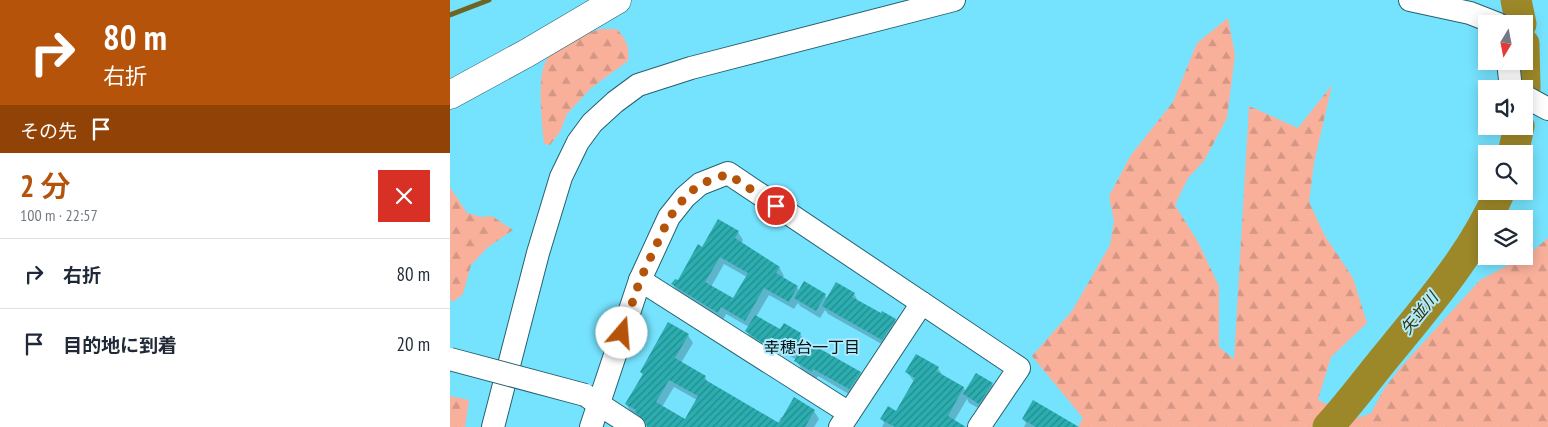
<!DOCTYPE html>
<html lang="ja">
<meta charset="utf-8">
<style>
:root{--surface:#fff;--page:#f6f6f7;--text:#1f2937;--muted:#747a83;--line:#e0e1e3;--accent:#b45309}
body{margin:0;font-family:"PT Sans Narrow","Noto Sans JP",sans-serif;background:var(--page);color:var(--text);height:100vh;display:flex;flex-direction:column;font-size:19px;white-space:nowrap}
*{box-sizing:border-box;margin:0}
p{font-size:16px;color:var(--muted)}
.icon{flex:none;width:28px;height:28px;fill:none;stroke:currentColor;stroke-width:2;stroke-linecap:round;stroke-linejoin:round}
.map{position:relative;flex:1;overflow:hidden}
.side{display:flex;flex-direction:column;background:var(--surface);width:450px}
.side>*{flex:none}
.banner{background:#b45309;color:#fff;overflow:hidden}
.needle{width:32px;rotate:190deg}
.fabs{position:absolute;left:1028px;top:15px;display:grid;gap:10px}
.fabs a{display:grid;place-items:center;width:55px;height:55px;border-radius:0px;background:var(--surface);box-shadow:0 2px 12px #0003;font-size:25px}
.pin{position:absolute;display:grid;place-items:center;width:42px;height:42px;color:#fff;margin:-21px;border:2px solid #fff;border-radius:50%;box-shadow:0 1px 5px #0007}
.me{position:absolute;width:55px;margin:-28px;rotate:18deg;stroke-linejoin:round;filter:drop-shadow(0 0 4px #0008)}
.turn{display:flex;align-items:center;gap:18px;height:105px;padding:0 20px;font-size:22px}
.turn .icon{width:65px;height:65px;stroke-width:2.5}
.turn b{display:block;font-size:35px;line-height:42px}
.then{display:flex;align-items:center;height:48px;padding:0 20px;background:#0003;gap:10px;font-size:19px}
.round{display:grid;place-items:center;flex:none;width:52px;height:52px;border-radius:0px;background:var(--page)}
.overview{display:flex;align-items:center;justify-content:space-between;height:85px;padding:0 20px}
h1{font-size:30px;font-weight:600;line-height:38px;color:var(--accent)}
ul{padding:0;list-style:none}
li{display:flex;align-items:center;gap:15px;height:70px;padding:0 20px;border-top:1px solid var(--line)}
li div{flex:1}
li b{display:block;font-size:19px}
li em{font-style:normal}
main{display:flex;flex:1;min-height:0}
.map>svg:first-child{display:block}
</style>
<main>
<section class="side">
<div class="banner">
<div class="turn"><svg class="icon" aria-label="right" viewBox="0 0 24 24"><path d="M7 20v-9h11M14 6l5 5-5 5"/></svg><div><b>80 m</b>右折</div></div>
<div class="then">その先<svg class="icon" aria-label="arrive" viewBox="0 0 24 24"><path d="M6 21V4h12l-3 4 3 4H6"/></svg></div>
</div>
<div class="overview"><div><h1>2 分</h1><p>100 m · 22:57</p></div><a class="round" style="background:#d93025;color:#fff"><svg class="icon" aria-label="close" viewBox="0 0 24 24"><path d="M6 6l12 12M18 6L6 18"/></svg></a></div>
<ul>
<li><svg class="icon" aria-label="right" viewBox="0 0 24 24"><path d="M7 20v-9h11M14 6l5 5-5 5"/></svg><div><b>右折</b></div><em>80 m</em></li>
<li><svg class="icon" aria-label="arrive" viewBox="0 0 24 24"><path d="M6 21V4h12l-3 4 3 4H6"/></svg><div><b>目的地に到着</b></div><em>20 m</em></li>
</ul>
</section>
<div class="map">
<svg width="1098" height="427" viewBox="0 0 1098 427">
<defs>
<pattern id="forest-firs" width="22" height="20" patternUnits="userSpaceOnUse" patternTransform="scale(1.25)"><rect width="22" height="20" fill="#f9b09b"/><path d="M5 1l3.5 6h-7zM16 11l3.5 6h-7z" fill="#d49685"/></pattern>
<pattern id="building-hatch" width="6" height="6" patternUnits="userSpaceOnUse" patternTransform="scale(1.25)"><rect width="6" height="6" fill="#2cadaf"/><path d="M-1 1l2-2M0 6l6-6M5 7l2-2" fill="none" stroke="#238b8d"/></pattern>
</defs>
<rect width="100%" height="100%" fill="#76e3fe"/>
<!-- forest -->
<g fill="url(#forest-firs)">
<path d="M 778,18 L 785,55 L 777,118 L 754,161 L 738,178 L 725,205 L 748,242 L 769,286 L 769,347 L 784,359 L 799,106 L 848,128 L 882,85 L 864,163 L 859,202 L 875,236 L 903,278 L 917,323 L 881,357 L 868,400 L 908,418 L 921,413 L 934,389 L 951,367 L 1030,280 L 1079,254 L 1098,238 L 1098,427 L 628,427 L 633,418 L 582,356 L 622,311 L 660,245 L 664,221 L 659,196 L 681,155 L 723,102 L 747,43 Z"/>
<path d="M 150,29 L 167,29 C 176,40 180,46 178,61 L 141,88 L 117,114 L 110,132 L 100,145 L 94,144 C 92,124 87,80 95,63 C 103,46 134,35 150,29 Z"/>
<path d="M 0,187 L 17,213 L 32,217 L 42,216 L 63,230 L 37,248 L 21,265 L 13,294 L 3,302 L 0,299 Z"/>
<path d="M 0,396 L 19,400 L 15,427 L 0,427 Z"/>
</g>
<!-- shadow -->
<g fill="#0003" fill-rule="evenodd">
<path d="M 288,232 L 293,240 L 291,244 L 329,267 L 334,276 L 332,278 L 347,287 L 349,291 L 375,295 L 377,299 L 404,294 L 408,301 L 431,314 L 445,320 L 450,328 L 437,347 L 378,314 L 375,310 L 370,318 L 350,306 L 348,303 L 344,309 L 319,295 L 306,317 L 330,331 L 350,334 L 355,341 L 410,372 L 415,381 L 404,397 L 368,376 L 366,379 L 351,369 L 347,360 L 322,346 L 319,351 L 301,339 L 297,331 L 299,327 L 276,314 L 273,320 L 227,292 L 223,284 L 228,282 L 253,248 ZM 274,264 L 297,277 L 284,300 L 261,287 Z"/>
<path d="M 238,335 L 243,343 L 231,363 L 255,377 L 258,383 L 328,423 L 331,417 L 333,418 L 364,411 L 369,419 L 364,427 L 198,427 L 189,416 L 181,412 L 176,404 L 193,375 L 191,372 ZM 224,387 L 247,400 L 235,420 L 212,407 Z"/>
<path d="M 488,368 L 493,376 L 514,388 L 516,392 L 542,384 L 546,392 L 534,411 L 519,403 L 517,399 L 504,421 L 514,427 L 432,427 L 434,423 L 432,419 L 446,412 L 464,382 L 457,372 Z"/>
<path d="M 573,419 L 619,427 L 574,427 L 576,423 Z"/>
</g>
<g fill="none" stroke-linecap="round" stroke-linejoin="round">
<!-- stream -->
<path stroke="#6e6424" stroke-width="5" d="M 0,15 L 39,0"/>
<!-- river -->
<g stroke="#9d8829" stroke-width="31">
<path d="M 1066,0 L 1071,24"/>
<path d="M 1074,44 L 1075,87 L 1074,96"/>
<path d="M 1063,154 L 1069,126"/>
<path d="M 878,427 C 901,402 921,374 943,348 C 983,299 1025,250 1050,191"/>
</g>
</g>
<!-- building -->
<g fill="url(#building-hatch)" fill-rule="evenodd">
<path d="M 268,219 L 289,231 L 285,238 L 330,267 L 326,273 L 348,286 L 339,302 L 314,288 L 295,321 L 271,307 L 268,313 L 221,284 L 225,279 L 228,280 L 248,244 L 252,247 ZM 270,257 L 298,273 L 283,298 L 255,282 Z"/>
<path d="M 354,281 L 376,294 L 366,311 L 344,298 Z"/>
<path d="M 386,282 L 405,293 L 402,297 L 431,313 L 432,311 L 446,319 L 432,340 L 372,306 Z"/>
<path d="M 305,315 L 330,329 L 334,323 L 351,333 L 349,337 L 411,372 L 399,389 L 363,369 L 362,372 L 344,361 L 347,356 L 318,338 L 314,344 L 295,331 Z"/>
<path d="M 218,322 L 239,334 L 225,358 L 256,376 L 254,379 L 329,423 L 344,397 L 365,410 L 355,427 L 197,427 L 195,421 L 185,412 L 186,410 L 175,404 L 193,374 L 190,372 ZM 219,380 L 248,396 L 235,419 L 206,402 Z"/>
<path d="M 466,354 L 489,367 L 486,371 L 514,387 L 498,416 L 516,427 L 445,427 L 430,419 L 438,406 L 446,411 L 465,378 L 455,372 Z"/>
<path d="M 526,373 L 543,383 L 529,404 L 513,394 Z"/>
<path d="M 583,400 L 629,427 L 586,427 L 572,419 Z"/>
</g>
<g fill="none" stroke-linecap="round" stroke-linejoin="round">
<defs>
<g id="minor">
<path d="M 960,0 L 1020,13 L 1048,24"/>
<path d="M 1058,61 L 1061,89"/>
<path d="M 1074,96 L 1098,109"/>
<path d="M 190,280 L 399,413"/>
<path d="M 138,397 L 184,427"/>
<path d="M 43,427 L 88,253 L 111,177 L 128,142 L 142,123 L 165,102 L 188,85 L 241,68 L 504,0"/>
<path d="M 141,427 L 190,280 L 219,217 L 235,197 L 250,184 L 278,173 L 569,368 L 529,427"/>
<path d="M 390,427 L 472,303"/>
</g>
<path id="major" d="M 0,95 L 77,53 L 167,0"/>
</defs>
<!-- minor casing -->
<use href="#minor" stroke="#26616f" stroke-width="24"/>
<!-- major casing -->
<use href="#major" stroke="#26616f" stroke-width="29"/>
<!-- minor -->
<use href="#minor" stroke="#fff" stroke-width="22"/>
<!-- major -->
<use href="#major" stroke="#fff" stroke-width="28"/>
<defs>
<path id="minor-bridge" d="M 0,359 L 135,395"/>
</defs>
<!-- minor-bridge casing -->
<use href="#minor-bridge" stroke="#26616f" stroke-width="24" stroke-linecap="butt"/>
<!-- minor-bridge -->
<use href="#minor-bridge" stroke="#fff" stroke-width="22"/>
</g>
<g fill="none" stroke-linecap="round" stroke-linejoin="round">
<!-- route -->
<path stroke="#b45309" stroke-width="9" stroke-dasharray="0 16.2" d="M 172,333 L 190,280 L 219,218 L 235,197 L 250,184 L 278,174 L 326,206"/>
</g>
<g text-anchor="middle" stroke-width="4" stroke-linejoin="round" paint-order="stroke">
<!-- water labels -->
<g font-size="16" font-style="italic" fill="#393108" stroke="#aeeafa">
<text transform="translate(969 313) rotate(-51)" y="6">矢並川</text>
</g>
<!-- neighbourhood labels -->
<g font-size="16" fill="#001117" stroke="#aeeafa">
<text x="362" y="353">幸穂台一丁目</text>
</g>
</g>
</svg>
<div class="fabs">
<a><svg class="needle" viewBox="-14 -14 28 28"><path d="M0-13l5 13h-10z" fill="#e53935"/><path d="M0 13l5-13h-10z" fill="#747a83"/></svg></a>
<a><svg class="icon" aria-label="sound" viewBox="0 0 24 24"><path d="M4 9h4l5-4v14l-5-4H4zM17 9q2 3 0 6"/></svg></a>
<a><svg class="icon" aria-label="search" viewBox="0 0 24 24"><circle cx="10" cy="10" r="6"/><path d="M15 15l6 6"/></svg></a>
<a><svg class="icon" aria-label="layers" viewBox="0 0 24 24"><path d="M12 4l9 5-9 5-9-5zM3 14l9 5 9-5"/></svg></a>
</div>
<div class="pin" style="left:326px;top:206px;background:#d93025"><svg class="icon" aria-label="arrive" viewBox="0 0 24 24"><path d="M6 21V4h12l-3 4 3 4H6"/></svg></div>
<svg class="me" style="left:172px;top:333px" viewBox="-20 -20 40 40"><circle r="19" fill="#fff"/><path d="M0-13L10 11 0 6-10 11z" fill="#b45309"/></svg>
</div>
</main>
